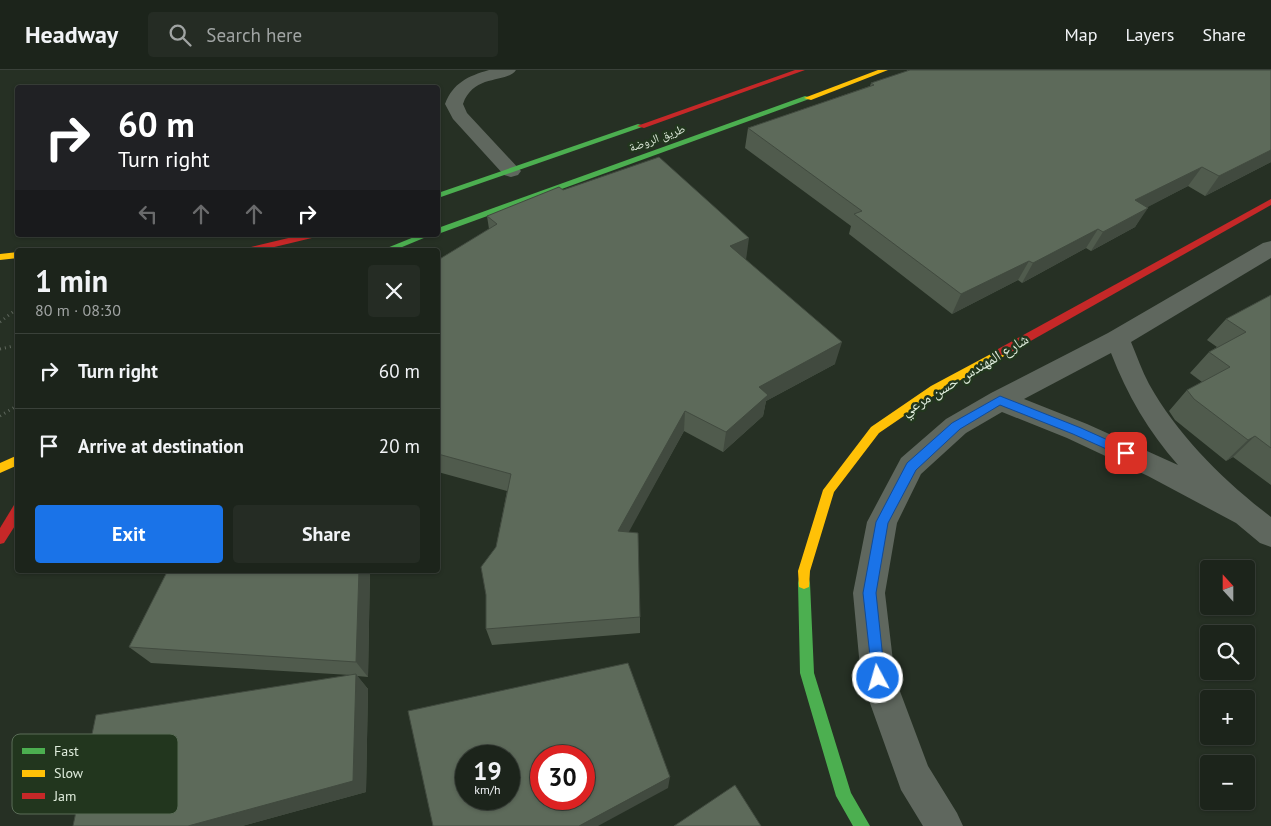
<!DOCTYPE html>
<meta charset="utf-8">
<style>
:root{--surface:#1c241b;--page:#252c24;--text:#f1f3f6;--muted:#a0a4a3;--line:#3a413a;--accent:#1a73e8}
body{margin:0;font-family:"PT Sans","Noto Naskh Arabic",sans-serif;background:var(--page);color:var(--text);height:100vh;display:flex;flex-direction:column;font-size:19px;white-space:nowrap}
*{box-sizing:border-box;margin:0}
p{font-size:16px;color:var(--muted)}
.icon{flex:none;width:28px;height:28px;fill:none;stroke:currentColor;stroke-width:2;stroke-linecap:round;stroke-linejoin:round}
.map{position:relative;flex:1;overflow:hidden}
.details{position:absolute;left:15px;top:178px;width:425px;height:325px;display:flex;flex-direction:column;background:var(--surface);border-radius:5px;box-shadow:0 1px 4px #0004,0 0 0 1px var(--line)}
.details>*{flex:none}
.top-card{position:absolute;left:15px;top:15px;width:425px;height:152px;border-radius:5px;box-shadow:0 1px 4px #0004,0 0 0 1px var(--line);background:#202124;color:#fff;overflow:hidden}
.needle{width:32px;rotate:339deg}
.buttons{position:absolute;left:1200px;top:490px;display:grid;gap:10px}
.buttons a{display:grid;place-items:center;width:55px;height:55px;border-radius:5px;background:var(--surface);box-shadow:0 1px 4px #0004,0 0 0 1px var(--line);font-size:25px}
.speed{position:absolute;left:455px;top:675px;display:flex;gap:10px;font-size:25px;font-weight:700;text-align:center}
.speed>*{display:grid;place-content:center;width:65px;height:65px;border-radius:50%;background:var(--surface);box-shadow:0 1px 4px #0004,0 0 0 1px var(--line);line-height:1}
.speed small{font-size:12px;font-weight:400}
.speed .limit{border:8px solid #d22;background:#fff;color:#111}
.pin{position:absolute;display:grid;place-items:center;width:42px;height:42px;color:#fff;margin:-21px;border-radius:10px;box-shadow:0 2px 8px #0006}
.me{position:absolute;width:55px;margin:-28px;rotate:354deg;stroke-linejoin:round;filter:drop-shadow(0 0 4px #0008)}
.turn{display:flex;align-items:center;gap:18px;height:105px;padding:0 20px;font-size:22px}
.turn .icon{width:65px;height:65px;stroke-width:2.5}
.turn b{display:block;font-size:35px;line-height:42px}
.lanes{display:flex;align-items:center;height:48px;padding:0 20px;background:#0003;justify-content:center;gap:25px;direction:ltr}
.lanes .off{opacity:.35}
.round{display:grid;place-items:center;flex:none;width:52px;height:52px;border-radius:5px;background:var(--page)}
.headline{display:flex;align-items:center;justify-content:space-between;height:85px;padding:0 20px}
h1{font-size:30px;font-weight:800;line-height:38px}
.button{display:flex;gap:10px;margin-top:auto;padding:10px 20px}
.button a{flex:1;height:58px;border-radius:5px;background:var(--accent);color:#fff;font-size:20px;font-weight:800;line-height:58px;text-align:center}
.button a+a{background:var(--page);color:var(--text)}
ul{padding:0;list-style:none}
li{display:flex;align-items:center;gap:15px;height:75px;padding:0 20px;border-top:1px solid var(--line)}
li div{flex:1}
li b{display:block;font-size:19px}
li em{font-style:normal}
header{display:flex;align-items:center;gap:30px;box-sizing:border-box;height:70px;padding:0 25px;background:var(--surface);border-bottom:1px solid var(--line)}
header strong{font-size:24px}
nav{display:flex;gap:28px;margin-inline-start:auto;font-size:18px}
.search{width:350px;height:45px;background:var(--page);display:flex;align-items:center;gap:12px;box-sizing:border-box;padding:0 18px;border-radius:5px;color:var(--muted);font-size:19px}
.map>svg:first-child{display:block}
</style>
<header>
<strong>Headway</strong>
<div class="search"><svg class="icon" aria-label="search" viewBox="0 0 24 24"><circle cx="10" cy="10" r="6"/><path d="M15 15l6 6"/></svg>Search here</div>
<nav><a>Map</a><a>Layers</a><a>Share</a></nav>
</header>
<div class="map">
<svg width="1271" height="756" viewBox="0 0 1271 756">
<rect width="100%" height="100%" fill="#263024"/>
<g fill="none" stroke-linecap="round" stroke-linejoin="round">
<!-- path -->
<g stroke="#5f675d" stroke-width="3" stroke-dasharray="1 4" stroke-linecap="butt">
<path d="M 0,252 L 18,238"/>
<path d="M 0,279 L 18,275"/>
<path d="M 0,346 L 18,335"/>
</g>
<!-- street -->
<g fill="#5f675e" fill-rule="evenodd">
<path d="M 489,0 L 516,0 C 507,14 474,3 463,34 L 467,43 L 521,101 L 518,105 L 511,107 L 504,105 L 453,49 L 445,34 C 453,13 468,6 489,0 Z"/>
<path d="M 1271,171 L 1271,188 L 1131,272 C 1137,286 1142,301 1149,314 C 1178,366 1224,411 1271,447 L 1271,477 L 1260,473 L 1236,453 L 1148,406 L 1067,368 L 1002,342 L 966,363 L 921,404 L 897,453 L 885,523 L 895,608 L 928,696 L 957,743 L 963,756 L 923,756 L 901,720 L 861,608 L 853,523 L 867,452 L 901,388 L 946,349 L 991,323 L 1108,263 L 1263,173 ZM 1111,283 C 1127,325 1149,362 1178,395 L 1087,354 L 1024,329 Z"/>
</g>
<!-- fast -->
<g fill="#4caf50" fill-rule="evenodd">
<path d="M 805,26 L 812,28 L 438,164 L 438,158 Z"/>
<path d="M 638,54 L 645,56 L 438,128 L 438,123 Z"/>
<path d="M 419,165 L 431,165 L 395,180 L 382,180 Z"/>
<path d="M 804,507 L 809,509 L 810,513 L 814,603 L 851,723 L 870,756 L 853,756 L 836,726 L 800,603 L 798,513 L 799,509 Z"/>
</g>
<!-- slow -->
<g fill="#ffc107" fill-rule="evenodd">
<path d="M 878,0 L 888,0 L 811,30 L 804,28 Z"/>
<path d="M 18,182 L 18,188 L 0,190 L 0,184 Z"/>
<path d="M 1002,278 L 1007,282 L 1006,285 L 939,322 L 879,363 L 834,422 L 810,501 L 809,517 L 804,519 L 799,517 L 798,501 L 823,420 L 871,357 L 931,316 Z"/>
<path d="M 18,385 L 18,395 L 0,403 L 0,393 Z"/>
</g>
<!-- jam -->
<g fill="#c62828" fill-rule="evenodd">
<path d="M 795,0 L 805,0 L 644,58 L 637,56 Z"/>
<path d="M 1271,129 L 1271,135 L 1006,285 L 998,285 L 997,282 L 998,279 Z"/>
<path d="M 301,165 L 317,165 L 316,167 L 262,180 L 246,180 L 247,178 Z"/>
<path d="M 18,434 L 18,451 L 4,473 L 0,474 L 0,458 L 14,435 Z"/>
</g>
</g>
<!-- wall -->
<g fill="#505b4d">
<path d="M 907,0 L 1271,0 L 1271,92 L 1205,126 L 1188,116 L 1147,137 L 1135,157 L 1091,181 L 1086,178 L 1022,213 L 1018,210 L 952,244 L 849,164 L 851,156 L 745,78 L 748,58 L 870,16 L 871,13 L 907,1 Z"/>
<path d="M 563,120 L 746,190 L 835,294 L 766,331 L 763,346 L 723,382 L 684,361 L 628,462 L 640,547 L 640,563 L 492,575 L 486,559 L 496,477 L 507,421 L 438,402 L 438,190 L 489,159 L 487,146 Z"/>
<path d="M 1271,225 L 1271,415 L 1233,387 L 1226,391 L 1175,350 L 1169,341 L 1187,320 L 1202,312 L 1190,303 L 1209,282 L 1217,277 L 1207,270 L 1226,249 Z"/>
<path d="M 168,500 L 370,500 L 368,607 L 357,606 L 368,619 L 366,722 L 242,756 L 73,756 L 350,605 L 151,593 L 129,577 Z"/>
</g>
<!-- shaded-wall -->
<g fill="#414a3f">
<path d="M 1271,80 L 1271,92 L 1205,126 L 1219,106 Z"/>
<path d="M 1202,97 L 1188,116 L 1123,150 L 1135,130 Z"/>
<path d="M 1148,138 L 1135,157 L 1091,181 L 1103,162 Z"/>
<path d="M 1098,159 L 1086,178 L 1022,213 L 1033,193 Z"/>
<path d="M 749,168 L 746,190 L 730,176 Z"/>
<path d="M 1029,191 L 1018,210 L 952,244 L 961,224 Z"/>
<path d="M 842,272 L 835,294 L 766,331 L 763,346 L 723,382 L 726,362 L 759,317 Z"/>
<path d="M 685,341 L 684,361 L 619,480 L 618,461 Z"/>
<path d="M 1255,366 L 1233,387 L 1226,391 L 1248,370 Z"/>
<path d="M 359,500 L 370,500 L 368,607 L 356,592 Z"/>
<path d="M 356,604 L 368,619 L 366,722 L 242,756 L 188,756 Z"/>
<path d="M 670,707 L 668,718 L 598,756 L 579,756 Z"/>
</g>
<!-- building -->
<g fill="#5d6a5a" stroke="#414a3f" fill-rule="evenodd">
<path d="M 910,0 L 1271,0 L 1271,80 L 1219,106 L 1202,97 L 1135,130 L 1148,138 L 1103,162 L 1098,159 L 1033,193 L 1029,191 L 961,224 L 854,144 L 862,141 L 748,58 L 874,15 L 871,13 Z"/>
<path d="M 659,87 L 749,168 L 730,176 L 842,272 L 759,317 L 768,325 L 726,362 L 685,341 L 618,461 L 638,463 L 640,547 L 486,559 L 486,525 L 481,497 L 496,477 L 511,404 L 438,384 L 438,190 L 497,154 L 487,146 L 559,117 L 563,120 Z"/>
<path d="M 1271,225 L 1271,378 L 1255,366 L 1248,370 L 1194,329 L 1187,320 L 1230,297 L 1209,282 L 1246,262 L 1226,249 Z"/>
<path d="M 168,500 L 359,500 L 356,592 L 129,577 Z"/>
<path d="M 628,593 L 670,707 L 579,756 L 433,756 L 408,641 ZM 466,686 L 509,686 L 509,729 L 466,729 ZM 541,686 L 584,686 L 584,729 L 541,729 Z"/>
<path d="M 356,604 L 353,711 L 188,756 L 73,756 L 96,645 Z"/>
<path d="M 735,715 L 761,756 L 674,756 Z"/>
</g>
<!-- route -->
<path fill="#1a73e8" stroke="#114b97" d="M 1000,326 L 1081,358 L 1130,380 L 1132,383 L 1130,386 L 1122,386 L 1073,364 L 1000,335 L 960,359 L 916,400 L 888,453 L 876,523 L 885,608 L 883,613 L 878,615 L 873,613 L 863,523 L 876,452 L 907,393 L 952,353 Z"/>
<g text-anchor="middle" stroke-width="5" stroke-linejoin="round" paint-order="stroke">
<!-- far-street labels -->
<g font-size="12" fill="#deebdb" stroke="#22361e">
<text transform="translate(657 68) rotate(-20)" y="4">طريق الروضة</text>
</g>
<!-- street labels -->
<g font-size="15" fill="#deebdb" stroke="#22361e">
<text transform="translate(965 305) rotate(-31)" y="5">شارع المهندس حسن مرعي</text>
</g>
</g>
<!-- legend -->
<rect x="12" y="664" width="166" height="80" rx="8" fill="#22361e" stroke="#5a6c57" stroke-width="1"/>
<rect x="22" y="678" width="23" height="6" fill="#4caf50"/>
<rect x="22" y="700" width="23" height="7" fill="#ffc107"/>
<rect x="22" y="723" width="23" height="6" fill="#c62828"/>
<g font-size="14" fill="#deebdb">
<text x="54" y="686">Fast</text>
<text x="54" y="708">Slow</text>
<text x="54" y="731">Jam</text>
</g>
</svg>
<div class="buttons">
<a><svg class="needle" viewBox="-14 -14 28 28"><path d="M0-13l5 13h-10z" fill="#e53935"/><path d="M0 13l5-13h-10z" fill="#a0a4a3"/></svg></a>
<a><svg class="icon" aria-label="search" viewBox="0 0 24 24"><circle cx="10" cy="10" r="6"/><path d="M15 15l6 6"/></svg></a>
<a>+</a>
<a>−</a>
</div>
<div class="speed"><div>19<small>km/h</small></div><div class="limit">30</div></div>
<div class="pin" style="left:1126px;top:383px;background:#d93025"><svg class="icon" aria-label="arrive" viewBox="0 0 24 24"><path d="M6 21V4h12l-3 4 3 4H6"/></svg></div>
<svg class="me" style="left:878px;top:608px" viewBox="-20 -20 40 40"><circle r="17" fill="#1a73e8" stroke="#fff" stroke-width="3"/><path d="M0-11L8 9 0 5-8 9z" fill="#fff"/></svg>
<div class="top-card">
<div class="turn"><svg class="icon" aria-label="right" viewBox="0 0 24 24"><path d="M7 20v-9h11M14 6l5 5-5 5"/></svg><div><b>60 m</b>Turn right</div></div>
<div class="lanes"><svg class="icon off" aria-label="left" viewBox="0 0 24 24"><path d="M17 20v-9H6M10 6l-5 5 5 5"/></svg><svg class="icon off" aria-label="ahead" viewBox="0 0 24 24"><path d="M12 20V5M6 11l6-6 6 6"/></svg><svg class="icon off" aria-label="ahead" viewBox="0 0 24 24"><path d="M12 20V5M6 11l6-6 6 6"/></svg><svg class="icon" aria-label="right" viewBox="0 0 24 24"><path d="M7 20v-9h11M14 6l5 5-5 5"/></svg></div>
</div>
<section class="details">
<div class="headline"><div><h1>1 min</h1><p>80 m · 08:30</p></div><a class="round"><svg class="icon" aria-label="close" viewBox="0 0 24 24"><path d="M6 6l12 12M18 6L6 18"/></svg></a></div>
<ul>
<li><svg class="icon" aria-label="right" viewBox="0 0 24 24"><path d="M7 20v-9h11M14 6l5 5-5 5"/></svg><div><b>Turn right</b></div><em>60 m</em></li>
<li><svg class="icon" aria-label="arrive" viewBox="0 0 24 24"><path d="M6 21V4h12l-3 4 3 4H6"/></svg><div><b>Arrive at destination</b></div><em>20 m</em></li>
</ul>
<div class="button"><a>Exit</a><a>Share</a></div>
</section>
</div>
